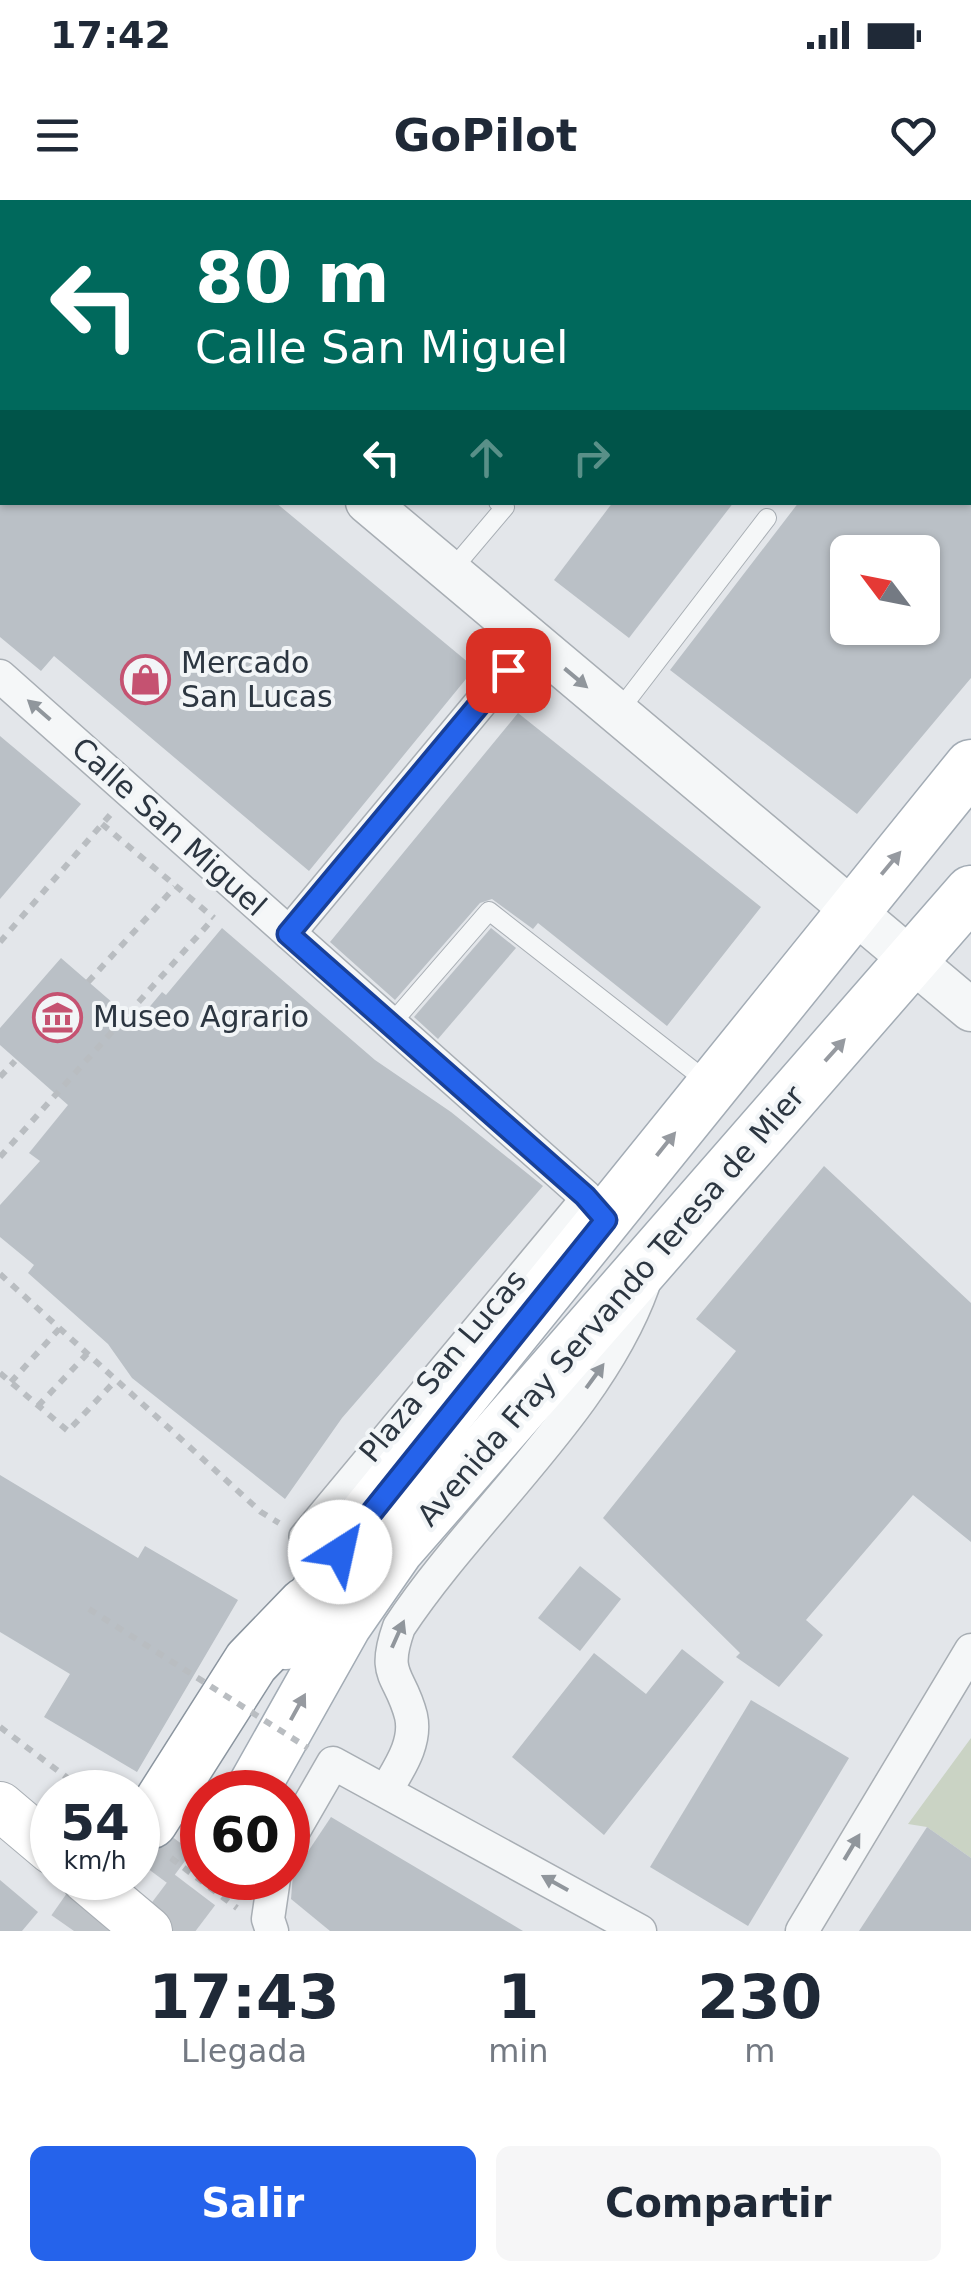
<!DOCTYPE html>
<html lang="es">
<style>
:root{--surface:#fff;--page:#f6f6f7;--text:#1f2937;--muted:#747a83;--accent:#2563eb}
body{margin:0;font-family:"DejaVu Sans",sans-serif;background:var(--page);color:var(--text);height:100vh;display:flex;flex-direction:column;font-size:38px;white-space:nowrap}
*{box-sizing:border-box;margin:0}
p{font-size:32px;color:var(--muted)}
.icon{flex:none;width:55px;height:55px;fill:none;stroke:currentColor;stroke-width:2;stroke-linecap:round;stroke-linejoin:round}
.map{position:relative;height:1731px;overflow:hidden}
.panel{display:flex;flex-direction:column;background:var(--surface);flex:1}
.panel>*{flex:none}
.top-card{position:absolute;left:0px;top:0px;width:972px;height:305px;box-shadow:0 2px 8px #0004;background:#00695c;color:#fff;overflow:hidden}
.needle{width:65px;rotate:302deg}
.controls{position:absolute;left:830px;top:335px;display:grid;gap:20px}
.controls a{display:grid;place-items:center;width:110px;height:110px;border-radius:15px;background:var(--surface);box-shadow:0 2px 8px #0004;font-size:50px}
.speed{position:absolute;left:30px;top:1570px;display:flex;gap:20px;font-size:50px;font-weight:700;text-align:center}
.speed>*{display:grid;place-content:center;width:130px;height:130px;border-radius:50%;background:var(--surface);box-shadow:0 2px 8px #0004;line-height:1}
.speed small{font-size:25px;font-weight:400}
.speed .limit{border:15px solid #d22;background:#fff;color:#111}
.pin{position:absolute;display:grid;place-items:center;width:85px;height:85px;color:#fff;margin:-42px;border-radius:20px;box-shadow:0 5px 15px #0006}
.me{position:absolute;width:110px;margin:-55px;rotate:35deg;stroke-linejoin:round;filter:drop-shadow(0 0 8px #0008)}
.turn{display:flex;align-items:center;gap:35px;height:210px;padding:0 30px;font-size:45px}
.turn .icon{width:130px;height:130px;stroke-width:2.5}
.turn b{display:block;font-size:70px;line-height:85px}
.lanes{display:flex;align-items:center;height:95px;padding:0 30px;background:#0003;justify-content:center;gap:50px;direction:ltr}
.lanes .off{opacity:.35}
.eta{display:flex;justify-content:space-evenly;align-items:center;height:170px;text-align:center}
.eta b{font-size:60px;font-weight:600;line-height:70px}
.primary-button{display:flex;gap:20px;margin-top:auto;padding:20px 30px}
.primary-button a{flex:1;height:115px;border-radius:15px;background:var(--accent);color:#fff;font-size:40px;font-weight:600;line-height:115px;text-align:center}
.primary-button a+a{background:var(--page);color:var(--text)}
.status{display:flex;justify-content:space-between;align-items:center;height:70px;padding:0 50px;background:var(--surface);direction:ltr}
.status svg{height:28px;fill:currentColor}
header{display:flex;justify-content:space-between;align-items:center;height:130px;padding:0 30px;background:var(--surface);font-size:45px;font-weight:600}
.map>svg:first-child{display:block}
</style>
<div class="status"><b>17:42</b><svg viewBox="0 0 49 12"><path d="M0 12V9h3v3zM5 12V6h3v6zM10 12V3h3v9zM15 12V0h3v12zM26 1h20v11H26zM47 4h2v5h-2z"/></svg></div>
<header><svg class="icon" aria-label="menu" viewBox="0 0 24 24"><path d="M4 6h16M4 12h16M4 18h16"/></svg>GoPilot<svg class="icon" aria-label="heart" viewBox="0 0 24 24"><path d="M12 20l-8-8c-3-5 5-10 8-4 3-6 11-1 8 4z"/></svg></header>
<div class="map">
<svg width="971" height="1731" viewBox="0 0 971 1731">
<rect width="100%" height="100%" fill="#e3e6ea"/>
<!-- built -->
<path fill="#d1d6dc" d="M 81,0 L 957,0 L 960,2 L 84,2 Z"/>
<!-- green -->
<path fill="#cad3c4" d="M 971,1538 L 971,1658 L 927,1627 L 908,1624 Z"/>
<!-- building -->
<g fill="#bac0c6" fill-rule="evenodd">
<path d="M 0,302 L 275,302 L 475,468 L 309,671 L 54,456 L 41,471 L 0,437 Z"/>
<path d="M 613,302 L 734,302 L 629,438 L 554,380 Z"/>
<path d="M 799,302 L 971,302 L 971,478 L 857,614 L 670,470 ZM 848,352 L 922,352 L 922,428 L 848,428 Z"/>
<path d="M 518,513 L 761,707 L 667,826 L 538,723 L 533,729 L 492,699 L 480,703 L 395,800 L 330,742 Z"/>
<path d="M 0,536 L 81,604 L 0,699 Z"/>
<path d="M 222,728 L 375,860 L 451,912 L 543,986 L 342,1218 L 285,1299 L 132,1178 L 108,1144 L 28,1073 L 34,1065 L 0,1037 L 0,1005 L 40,961 L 29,953 L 68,905 L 0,845 L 0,828 L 61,758 L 136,823 L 162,792 L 166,795 Z"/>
<path d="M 491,728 L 516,748 L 438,839 L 414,817 Z"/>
<path d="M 824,966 L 971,1103 L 971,1342 L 913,1295 L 806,1420 L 823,1435 L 779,1487 L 736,1457 L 740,1453 L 603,1318 L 736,1151 L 696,1119 Z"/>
<path d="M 0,1275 L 138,1358 L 145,1346 L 238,1400 L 137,1572 L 44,1517 L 70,1474 L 0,1432 Z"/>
<path d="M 580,1366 L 621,1399 L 580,1451 L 538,1418 Z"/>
<path d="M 682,1449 L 724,1482 L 604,1635 L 512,1557 L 594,1453 L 646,1494 Z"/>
<path d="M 751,1500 L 849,1558 L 748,1726 L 650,1667 Z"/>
<path d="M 331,1617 L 523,1731 L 330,1731 L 291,1699 L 293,1674 Z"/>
<path d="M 927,1627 L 971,1658 L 971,1731 L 859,1731 Z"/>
<path d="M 0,1680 L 38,1712 L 22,1731 L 0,1731 Z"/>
</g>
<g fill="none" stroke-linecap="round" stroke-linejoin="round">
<!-- primary-tunnel -->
<g stroke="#bec3c8" stroke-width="52" stroke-dasharray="52 26" stroke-linecap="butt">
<path d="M 101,1731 L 171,1636"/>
<path d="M 163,1731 L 203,1678"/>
</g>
<!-- trunk-tunnel -->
<path stroke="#bec3c8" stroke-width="55" stroke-dasharray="55 28" stroke-linecap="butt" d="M 74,1731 L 111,1678"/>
<defs>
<g id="service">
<path d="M 171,0 L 175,2"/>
<path d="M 481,0 L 483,2"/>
<path d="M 694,0 L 697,2"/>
<path d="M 819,2 L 821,0"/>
<path d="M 0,166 L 2,162"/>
<path d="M 450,372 L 505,307 L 498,302"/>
<path d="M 618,512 L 767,318"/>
<path d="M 391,824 L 489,711 L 709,883"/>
</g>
<path id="pedestrian" d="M 302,1336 L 585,996"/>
<g id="minor">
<path d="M 0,476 L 585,996 L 605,1020"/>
<path d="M 289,733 L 532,441"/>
<path d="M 387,1589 C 399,1568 417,1543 411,1516 C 400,1473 381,1478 399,1427 C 473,1315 598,1211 643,1086"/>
<path d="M 288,1641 L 333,1563 L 640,1731"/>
<path d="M 272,1731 L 268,1719 L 274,1678"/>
<path d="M 802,1731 L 971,1450"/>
</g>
<g id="tertiary">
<path d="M 0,6 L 2,7"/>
<path d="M 367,302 L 971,810"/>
</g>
<g id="secondary">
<path d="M 0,1606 L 52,1650"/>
<path d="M 85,1678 L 148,1731"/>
</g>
<g id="primary">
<path d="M 286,1443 L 357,1326 L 971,566"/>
<path d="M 251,1592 L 345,1425 L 397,1350 L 971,692"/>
</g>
<path id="trunk" d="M 150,1621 L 251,1462 L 306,1405"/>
</defs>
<!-- service casing -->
<use href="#service" stroke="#a8aeb4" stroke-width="20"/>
<!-- pedestrian casing -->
<use href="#pedestrian" stroke="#a8aeb4" stroke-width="28"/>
<!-- minor casing -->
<use href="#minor" stroke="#a8aeb4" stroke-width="35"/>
<!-- tertiary casing -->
<use href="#tertiary" stroke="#a8aeb4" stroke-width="45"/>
<!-- secondary casing -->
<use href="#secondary" stroke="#a8aeb4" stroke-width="50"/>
<!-- primary casing -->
<use href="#primary" stroke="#a3acb5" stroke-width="55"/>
<!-- trunk casing -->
<use href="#trunk" stroke="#8b959f" stroke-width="58"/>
<!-- path -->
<g stroke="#b9bdc1" stroke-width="6" stroke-dasharray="8 8" stroke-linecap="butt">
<path d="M 102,624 L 214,718"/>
<path d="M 0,742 L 110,615"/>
<path d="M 88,782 L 175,687"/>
<path d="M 0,877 L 15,861"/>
<path d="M 0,957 L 212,720"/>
<path d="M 0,1074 L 261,1312 L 279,1323"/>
<path d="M 0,1173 L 68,1231 L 116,1180"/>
<path d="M 11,1182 L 60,1128"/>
<path d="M 38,1206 L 87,1154"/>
<path d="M 0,1527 L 86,1592"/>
<path d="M 171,1658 L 237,1708"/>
</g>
<!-- service -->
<use href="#service" stroke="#f5f7f8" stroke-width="18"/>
<!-- pedestrian -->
<use href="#pedestrian" stroke="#f5f7f8" stroke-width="25"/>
<!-- minor -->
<use href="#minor" stroke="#f5f7f8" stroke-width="32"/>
<!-- tertiary -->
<use href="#tertiary" stroke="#f5f7f8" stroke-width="42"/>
<!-- secondary -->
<use href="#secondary" stroke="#fff" stroke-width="48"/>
<!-- primary -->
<use href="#primary" stroke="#fff" stroke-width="52"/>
<!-- trunk -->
<use href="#trunk" stroke="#fff" stroke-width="55"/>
<!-- path-bridge -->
<path stroke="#b9bdc1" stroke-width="6" stroke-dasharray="8 8" stroke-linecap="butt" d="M 89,1409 L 308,1548"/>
</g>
<!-- one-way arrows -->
<defs><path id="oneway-solid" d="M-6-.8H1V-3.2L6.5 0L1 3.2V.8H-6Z" transform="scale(2.5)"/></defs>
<g fill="#90969c">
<use href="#oneway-solid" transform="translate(576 478) rotate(40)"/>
<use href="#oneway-solid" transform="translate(39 510) rotate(-139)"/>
<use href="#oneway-solid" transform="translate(595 1176) rotate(-54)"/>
<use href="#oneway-solid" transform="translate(398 1434) rotate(-66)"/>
<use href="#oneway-solid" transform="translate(852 1647) rotate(-59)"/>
<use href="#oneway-solid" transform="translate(555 1683) rotate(-151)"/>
</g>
<g fill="#969aa0">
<use href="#oneway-solid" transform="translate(891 663) rotate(-50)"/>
<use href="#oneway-solid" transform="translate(835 850) rotate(-48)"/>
<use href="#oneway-solid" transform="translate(666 944) rotate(-51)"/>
<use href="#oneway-solid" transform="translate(298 1507) rotate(-61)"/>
</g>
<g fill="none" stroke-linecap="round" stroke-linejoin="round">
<defs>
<path id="route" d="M 340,1352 L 606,1020 L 585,996 L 288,734 L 508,470"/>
</defs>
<!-- route casing -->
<use href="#route" stroke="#184099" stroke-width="25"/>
<!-- route -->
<use href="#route" stroke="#2563eb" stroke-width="18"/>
</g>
<!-- icons -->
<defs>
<symbol id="shop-ring" viewBox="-11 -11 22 22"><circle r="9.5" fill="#f2f5f7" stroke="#c55271" stroke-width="1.5"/><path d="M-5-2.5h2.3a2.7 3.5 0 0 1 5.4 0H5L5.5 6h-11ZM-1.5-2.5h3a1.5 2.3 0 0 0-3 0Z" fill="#c55271"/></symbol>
<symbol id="museum-ring" viewBox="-11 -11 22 22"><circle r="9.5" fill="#f2f5f7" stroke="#c55271" stroke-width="1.5"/><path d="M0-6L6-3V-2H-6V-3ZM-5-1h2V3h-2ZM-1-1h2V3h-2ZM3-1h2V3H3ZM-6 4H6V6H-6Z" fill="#c55271"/></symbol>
</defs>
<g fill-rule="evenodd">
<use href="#shop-ring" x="118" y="452" width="55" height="55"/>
<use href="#museum-ring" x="30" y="790" width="55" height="55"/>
</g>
<g text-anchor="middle" stroke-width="8" stroke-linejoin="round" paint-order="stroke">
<!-- poi labels -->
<g font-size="30" fill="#2c3641" stroke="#f2f5f7" text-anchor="start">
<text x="181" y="473">Mercado<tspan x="181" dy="34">San Lucas</tspan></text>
<text x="93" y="827">Museo Agrario</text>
</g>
<!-- street labels -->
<g font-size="30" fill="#2c3641" stroke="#f2f5f7">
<text transform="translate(169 627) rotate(42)" y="10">Calle San Miguel</text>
<text transform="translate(611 1106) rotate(-49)" y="10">Avenida Fray Servando Teresa de Mier</text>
<text transform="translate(443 1166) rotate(-50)" y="10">Plaza San Lucas</text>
</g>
</g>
</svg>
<div class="controls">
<a><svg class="needle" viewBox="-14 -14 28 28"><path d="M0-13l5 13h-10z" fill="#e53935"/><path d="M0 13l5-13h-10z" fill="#747a83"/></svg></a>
</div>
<div class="speed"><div>54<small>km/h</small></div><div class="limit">60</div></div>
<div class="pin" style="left:508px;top:470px;background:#d93025"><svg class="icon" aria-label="arrive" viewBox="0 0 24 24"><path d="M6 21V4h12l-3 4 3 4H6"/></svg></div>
<svg class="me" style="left:340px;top:1352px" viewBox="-20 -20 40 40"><circle r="19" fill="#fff"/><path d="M0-13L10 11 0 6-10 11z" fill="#2563eb"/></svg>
<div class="top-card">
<div class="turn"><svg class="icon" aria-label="left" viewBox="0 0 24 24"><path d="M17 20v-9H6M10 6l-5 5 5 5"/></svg><div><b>80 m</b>Calle San Miguel</div></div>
<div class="lanes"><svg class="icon" aria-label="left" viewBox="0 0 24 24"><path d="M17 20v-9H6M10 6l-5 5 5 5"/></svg><svg class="icon off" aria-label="ahead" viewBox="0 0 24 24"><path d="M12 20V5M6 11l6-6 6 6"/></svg><svg class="icon off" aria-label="right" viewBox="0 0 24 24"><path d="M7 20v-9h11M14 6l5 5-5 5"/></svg></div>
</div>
</div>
<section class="panel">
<div class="eta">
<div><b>17:43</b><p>Llegada</p></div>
<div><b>1</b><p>min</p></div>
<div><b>230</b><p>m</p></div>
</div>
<div class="primary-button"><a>Salir</a><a>Compartir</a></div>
</section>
